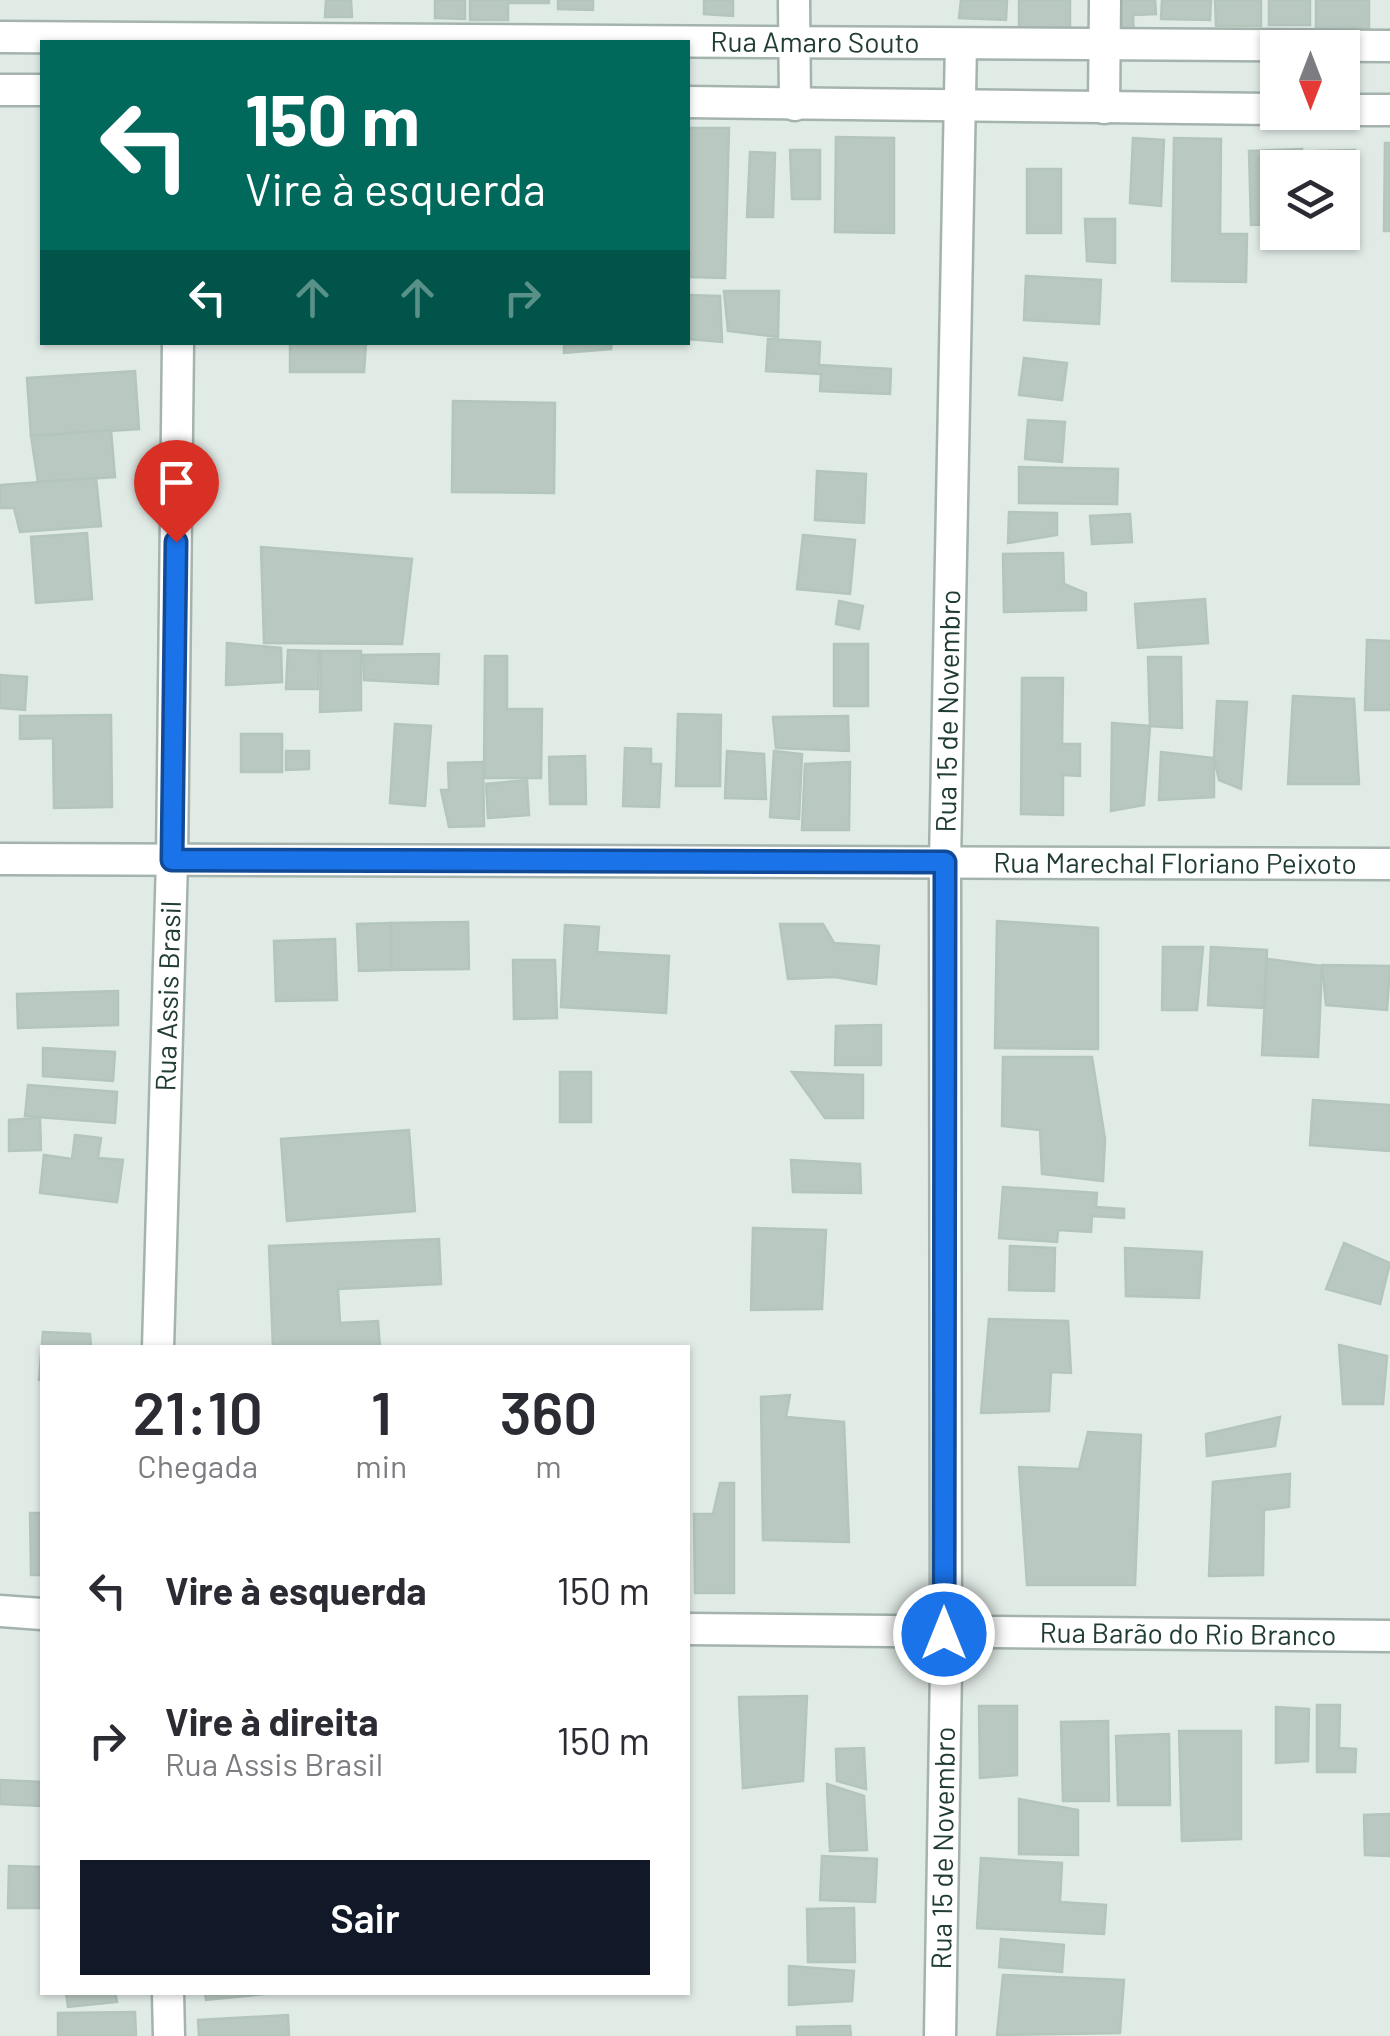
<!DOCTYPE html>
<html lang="pt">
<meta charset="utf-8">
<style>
:root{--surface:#fff;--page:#f7f7f7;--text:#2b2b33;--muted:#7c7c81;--accent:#111827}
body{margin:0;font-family:Barlow,sans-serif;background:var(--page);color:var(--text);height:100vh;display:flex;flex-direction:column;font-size:38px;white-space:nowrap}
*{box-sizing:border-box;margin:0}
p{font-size:32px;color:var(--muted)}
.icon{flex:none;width:55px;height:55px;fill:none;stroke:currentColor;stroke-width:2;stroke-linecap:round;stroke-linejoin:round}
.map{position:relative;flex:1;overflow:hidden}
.panel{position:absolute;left:40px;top:1345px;width:650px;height:650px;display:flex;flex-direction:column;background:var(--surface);border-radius:0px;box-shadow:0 2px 8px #0004}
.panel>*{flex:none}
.hud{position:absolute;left:40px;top:40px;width:650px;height:305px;border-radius:0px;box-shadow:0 2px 8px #0004;background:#00695c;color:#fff;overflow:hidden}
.needle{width:65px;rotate:180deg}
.buttons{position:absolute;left:1260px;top:30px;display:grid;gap:20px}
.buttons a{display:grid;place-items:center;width:100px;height:100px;border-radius:0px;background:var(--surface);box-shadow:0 2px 8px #0004;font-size:50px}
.pin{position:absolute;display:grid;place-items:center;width:85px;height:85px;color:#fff;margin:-102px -42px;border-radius:50% 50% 50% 0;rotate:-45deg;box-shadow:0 0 10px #0007}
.pin .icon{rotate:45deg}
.me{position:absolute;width:110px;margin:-55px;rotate:0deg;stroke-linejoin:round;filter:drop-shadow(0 0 8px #0008)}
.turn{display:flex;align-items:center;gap:35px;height:210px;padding:0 40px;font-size:45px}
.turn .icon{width:130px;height:130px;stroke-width:2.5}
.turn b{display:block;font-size:70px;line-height:85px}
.lanes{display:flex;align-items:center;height:95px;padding:0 40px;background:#0003;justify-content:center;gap:50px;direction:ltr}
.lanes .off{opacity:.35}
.eta{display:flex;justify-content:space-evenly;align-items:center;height:170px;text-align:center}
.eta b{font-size:60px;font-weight:600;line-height:70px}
.cta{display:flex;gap:20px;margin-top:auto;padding:20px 40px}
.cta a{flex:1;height:115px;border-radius:0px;background:var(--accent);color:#fff;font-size:40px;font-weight:600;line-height:115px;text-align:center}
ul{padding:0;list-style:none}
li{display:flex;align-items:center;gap:30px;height:150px;padding:0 40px}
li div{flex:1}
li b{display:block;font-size:38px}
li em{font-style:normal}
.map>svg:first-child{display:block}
</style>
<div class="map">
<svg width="1390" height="2036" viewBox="0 0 1390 2036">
<rect width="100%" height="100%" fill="#e1ebe6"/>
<!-- building -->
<g fill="#b9c9c1" stroke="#b3c5bc" stroke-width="2.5">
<path d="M 326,0 L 351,0 L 352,17 L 325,17 Z"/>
<path d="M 435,0 L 465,0 L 465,19 L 435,18 Z"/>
<path d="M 470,0 L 549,0 L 549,3 L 508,3 L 508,20 L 470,20 Z"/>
<path d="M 558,0 L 593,0 L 593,10 L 558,9 Z"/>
<path d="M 704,0 L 733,0 L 733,16 L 704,14 Z"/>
<path d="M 961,0 L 1007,0 L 1006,20 L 959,18 Z"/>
<rect x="1019" y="0" width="51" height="33"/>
<path d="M 1111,0 L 1155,0 L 1156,14 L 1133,15 L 1134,39 L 1113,40 Z"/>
<path d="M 1162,0 L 1211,0 L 1210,20 L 1161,19 Z"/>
<path d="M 1215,0 L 1261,0 L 1261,26 L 1216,26 Z"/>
<rect x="1269" y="0" width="41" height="25"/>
<path d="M 1316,0 L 1369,0 L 1369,38 L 1316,37 Z"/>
<path d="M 688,128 L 729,128 L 725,278 L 688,277 Z"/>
<path d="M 836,137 L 894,138 L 894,233 L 835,232 Z"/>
<path d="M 1133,138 L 1164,140 L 1161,206 L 1130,203 Z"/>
<path d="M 1174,138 L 1221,139 L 1220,234 L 1247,234 L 1246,282 L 1172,281 Z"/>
<path d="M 1385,143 L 1390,143 L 1390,231 L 1384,231 Z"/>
<path d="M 1302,149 L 1302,168 L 1278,168 L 1278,224 L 1251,225 L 1249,151 Z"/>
<path d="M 790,150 L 820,150 L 820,199 L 792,199 Z"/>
<path d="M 1355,150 L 1358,228 L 1342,229 L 1342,168 L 1318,168 L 1317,151 Z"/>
<path d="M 750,152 L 775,153 L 773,217 L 747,217 Z"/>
<rect x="1027" y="169" width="34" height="64"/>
<path d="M 1085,219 L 1115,219 L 1115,263 L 1087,261 Z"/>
<path d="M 1026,276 L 1101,280 L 1099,324 L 1024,320 Z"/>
<path d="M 724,291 L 779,291 L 778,337 L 728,331 Z"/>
<path d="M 688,295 L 720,296 L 722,342 L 688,339 Z"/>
<path d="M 768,339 L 820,342 L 819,365 L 891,369 L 890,394 L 820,391 L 821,374 L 766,371 Z"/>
<path d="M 290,342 L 366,342 L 364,372 L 290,372 Z"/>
<path d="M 564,342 L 612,342 L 611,349 L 564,353 Z"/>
<path d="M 1024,358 L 1067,363 L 1062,400 L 1019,395 Z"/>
<path d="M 135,371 L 139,429 L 31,436 L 27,378 Z"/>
<path d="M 453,401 L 555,403 L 554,493 L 452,492 Z"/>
<path d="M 1028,420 L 1065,422 L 1062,462 L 1025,459 Z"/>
<path d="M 111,430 L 115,477 L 38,482 L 31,436 Z"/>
<path d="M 1019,467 L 1118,469 L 1117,504 L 1019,503 Z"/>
<path d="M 817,471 L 866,474 L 864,523 L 815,520 Z"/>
<path d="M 96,478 L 101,526 L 20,532 L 14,508 L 0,508 L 0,485 Z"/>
<path d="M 1009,512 L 1057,513 L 1057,535 L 1008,543 Z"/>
<path d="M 1130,514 L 1132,542 L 1092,544 L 1090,516 Z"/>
<path d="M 87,533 L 92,599 L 36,603 L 31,537 Z"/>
<path d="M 803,535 L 855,540 L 850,594 L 797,589 Z"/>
<path d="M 261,547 L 412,559 L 402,644 L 264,643 Z"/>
<path d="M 1063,553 L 1064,584 L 1086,593 L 1086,610 L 1004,612 L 1003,554 Z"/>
<path d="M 1205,599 L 1208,643 L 1138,648 L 1135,604 Z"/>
<path d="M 839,601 L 863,606 L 859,629 L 836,624 Z"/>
<path d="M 1367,640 L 1390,641 L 1390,710 L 1365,710 Z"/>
<path d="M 227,643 L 281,648 L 282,682 L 226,685 Z"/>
<rect x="834" y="644" width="34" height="62"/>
<path d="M 288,650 L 319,651 L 318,689 L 286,689 Z"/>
<path d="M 321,651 L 361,651 L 361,710 L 320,712 Z"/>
<path d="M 439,654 L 438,684 L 364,680 L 363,655 Z"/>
<path d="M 485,656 L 507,656 L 507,709 L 542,709 L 541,778 L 484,778 Z"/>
<path d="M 1148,657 L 1181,657 L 1182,728 L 1150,726 Z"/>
<path d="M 0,675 L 27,677 L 25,710 L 0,708 Z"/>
<path d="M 1022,678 L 1063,678 L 1062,744 L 1080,744 L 1080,776 L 1063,775 L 1063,815 L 1021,814 Z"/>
<path d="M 1293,696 L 1354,699 L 1359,784 L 1288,784 Z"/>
<path d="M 1217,701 L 1247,702 L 1241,789 L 1219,780 L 1214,758 Z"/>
<path d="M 678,714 L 721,715 L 720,786 L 676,786 Z"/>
<path d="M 111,715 L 112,807 L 54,808 L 53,738 L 20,739 L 20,716 Z"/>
<path d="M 848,716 L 849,751 L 776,748 L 773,717 Z"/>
<path d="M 1112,723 L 1150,726 L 1144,805 L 1111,811 Z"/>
<path d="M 395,724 L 431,726 L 425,806 L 390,803 Z"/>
<rect x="241" y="734" width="41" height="38"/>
<path d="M 625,748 L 651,749 L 651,764 L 661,764 L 659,807 L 623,806 Z"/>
<path d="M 286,751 L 309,751 L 309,769 L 286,770 Z"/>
<path d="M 727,751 L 764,754 L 766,799 L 725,798 Z"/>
<path d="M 774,751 L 802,754 L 799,819 L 770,817 Z"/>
<path d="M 1161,752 L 1214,758 L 1214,797 L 1159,800 Z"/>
<path d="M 585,756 L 586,804 L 550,804 L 549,757 Z"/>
<path d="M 483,762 L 484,826 L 449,827 L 441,790 L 449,790 L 448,763 Z"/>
<path d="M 850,762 L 849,830 L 802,830 L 805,764 Z"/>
<path d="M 527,780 L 529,815 L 488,818 L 486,784 Z"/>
<path d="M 997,921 L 1098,928 L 1098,1049 L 995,1048 Z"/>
<path d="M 468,922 L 469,969 L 391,970 L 391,923 Z"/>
<path d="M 391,923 L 391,970 L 359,971 L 357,924 Z"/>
<path d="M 780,924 L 823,924 L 834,943 L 879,946 L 876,984 L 835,977 L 788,979 Z"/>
<path d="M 565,925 L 599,927 L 597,952 L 669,956 L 666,1013 L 561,1007 Z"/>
<path d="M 335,939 L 337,1000 L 276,1001 L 274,941 Z"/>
<path d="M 1163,947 L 1203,947 L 1197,1010 L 1162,1010 Z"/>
<path d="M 1211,947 L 1267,950 L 1264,1008 L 1208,1005 Z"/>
<path d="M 1267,959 L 1322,966 L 1318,1057 L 1262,1055 Z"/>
<path d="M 513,960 L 555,960 L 557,1018 L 514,1019 Z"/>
<path d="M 1322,965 L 1390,966 L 1387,1010 L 1326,1005 Z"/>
<path d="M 118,991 L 118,1025 L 18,1028 L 17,994 Z"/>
<path d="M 881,1025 L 881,1065 L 835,1065 L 836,1026 Z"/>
<path d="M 43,1048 L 115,1052 L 113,1081 L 43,1076 Z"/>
<path d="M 1003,1057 L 1092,1057 L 1105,1139 L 1103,1181 L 1042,1174 L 1040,1130 L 1002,1126 Z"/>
<rect x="560" y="1072" width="31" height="50"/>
<path d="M 792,1072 L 863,1075 L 863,1118 L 825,1118 Z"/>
<path d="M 28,1085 L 117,1092 L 115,1123 L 25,1116 Z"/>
<path d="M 1313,1100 L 1390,1105 L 1390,1151 L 1310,1145 Z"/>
<path d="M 40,1118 L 41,1150 L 9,1151 L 9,1120 Z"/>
<path d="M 409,1130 L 415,1211 L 287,1221 L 281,1139 Z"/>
<path d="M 75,1135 L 101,1138 L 98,1158 L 123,1160 L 117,1202 L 40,1193 L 44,1155 L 72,1159 Z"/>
<path d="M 791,1160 L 860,1164 L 861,1193 L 793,1192 Z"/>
<path d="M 1003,1187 L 1097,1193 L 1096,1207 L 1124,1209 L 1124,1218 L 1092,1216 L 1091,1232 L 1058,1230 L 1057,1242 L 999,1238 Z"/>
<path d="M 753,1228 L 826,1230 L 822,1309 L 751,1310 Z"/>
<path d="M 439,1239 L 441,1284 L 338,1289 L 340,1323 L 378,1321 L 380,1348 L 273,1348 L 269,1246 Z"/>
<path d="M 1344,1243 L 1390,1263 L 1380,1304 L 1326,1289 Z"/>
<path d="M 1010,1246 L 1055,1248 L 1054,1291 L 1009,1290 Z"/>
<path d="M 1125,1248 L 1202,1252 L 1199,1298 L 1126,1296 Z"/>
<path d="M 989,1319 L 1068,1321 L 1071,1373 L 1051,1372 L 1049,1411 L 981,1413 Z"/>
<path d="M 43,1332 L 90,1334 L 91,1348 L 42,1348 L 39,1381 Z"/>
<path d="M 1339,1345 L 1387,1356 L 1383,1404 L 1343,1404 Z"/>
<path d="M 790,1395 L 786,1417 L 844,1422 L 849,1542 L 763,1540 L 761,1397 Z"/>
<path d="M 1280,1417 L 1275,1446 L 1207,1456 L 1206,1434 Z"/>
<path d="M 1088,1432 L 1141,1435 L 1135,1585 L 1027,1585 L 1019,1467 L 1079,1469 Z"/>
<path d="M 1290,1474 L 1289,1507 L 1264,1510 L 1263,1575 L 1209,1576 L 1213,1482 Z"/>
<path d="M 720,1483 L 734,1483 L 734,1593 L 695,1593 L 694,1514 L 713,1514 Z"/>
<path d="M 30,1513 L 42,1513 L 42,1575 L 31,1575 Z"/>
<path d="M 807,1696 L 803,1781 L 743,1788 L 739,1697 Z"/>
<path d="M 1317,1705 L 1340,1705 L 1339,1748 L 1356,1749 L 1355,1772 L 1317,1772 Z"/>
<path d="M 979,1706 L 1017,1706 L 1017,1775 L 980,1778 Z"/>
<path d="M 1276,1707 L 1309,1709 L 1308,1761 L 1276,1763 Z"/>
<path d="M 1108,1721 L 1109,1801 L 1063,1801 L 1061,1722 Z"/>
<path d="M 1179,1731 L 1241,1731 L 1241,1839 L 1182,1841 Z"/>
<path d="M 1169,1734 L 1170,1805 L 1118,1805 L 1116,1736 Z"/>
<path d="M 864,1748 L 866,1789 L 837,1781 L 836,1749 Z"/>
<path d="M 0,1780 L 42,1782 L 42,1806 L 0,1804 Z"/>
<path d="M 827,1784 L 864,1796 L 867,1850 L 830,1851 Z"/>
<path d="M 1019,1799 L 1078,1810 L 1078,1855 L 1019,1854 Z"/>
<path d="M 1390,1814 L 1390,1856 L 1365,1855 L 1364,1815 Z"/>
<path d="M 822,1856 L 877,1859 L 875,1902 L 820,1900 Z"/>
<path d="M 981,1858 L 1062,1863 L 1060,1902 L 1106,1905 L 1104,1934 L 977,1928 Z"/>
<path d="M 9,1866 L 42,1867 L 42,1908 L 8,1908 Z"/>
<path d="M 854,1908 L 855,1962 L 808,1962 L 807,1909 Z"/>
<path d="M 1001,1939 L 1064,1945 L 1062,1972 L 999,1967 Z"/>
<path d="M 789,1966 L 854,1971 L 852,2001 L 789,2005 Z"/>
<path d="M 1003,1975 L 1124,1980 L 1120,2033 L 997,2035 Z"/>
<path d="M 66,1992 L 115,1992 L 117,2002 L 68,2007 Z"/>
<path d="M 205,1992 L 284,1992 L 206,2000 Z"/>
<path d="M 135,2012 L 136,2036 L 58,2036 L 58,2013 Z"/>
<path d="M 288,2015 L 289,2036 L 199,2036 L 198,2020 Z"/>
<path d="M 850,2026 L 851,2036 L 797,2036 L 797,2027 Z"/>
</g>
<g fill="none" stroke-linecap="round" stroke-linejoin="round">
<defs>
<g id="minor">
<path d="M 794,0 L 795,105"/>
<path id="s1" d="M 0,37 L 1390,46"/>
<path d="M 0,90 L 42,90"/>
<path d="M 688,102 L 1278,109"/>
<path d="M 1104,108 L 1105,0"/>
<path d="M 1342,110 L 1390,110"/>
<path id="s2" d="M 0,859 L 1390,864"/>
<path id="s3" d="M 158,1348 L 172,860 L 178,342"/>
<path d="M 0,1611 L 42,1614"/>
<path id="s4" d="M 688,1629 L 1390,1636"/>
<path d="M 168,1992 L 169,2036"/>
<path id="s5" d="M 940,2036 L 946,1668 L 945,862 L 961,44"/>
</g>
</defs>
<!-- minor casing -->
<use href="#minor" stroke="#a4b3ad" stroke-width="35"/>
<!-- minor -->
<use href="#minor" stroke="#fff" stroke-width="30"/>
</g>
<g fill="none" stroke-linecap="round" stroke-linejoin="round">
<defs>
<path id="route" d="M 176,542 L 172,860 L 945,862 L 944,1634"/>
</defs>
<!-- route casing -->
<use href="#route" stroke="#114b97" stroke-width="25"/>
<!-- route -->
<use href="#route" stroke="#1a73e8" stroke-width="18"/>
</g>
<g text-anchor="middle" stroke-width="8" stroke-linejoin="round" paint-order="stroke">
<!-- street labels -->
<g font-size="28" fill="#213c33" stroke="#f1f8f4">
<text dy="10" stroke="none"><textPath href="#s1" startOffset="815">Rua Amaro Souto</textPath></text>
<text dy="10" stroke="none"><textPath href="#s5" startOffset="1325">Rua 15 de Novembro</textPath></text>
<text dy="10" stroke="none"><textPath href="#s2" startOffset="1175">Rua Marechal Floriano Peixoto</textPath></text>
<text dy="10" stroke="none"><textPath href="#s3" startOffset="352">Rua Assis Brasil</textPath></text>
<text dy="10" stroke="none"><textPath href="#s4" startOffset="500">Rua Barão do Rio Branco</textPath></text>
<text dy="10" stroke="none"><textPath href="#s5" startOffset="188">Rua 15 de Novembro</textPath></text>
</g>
</g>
</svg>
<div class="buttons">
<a><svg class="needle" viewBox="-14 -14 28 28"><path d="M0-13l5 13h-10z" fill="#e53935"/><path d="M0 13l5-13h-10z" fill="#7c7c81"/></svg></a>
<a><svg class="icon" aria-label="layers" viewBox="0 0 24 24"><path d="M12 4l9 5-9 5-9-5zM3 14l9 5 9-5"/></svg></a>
</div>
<div class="pin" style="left:176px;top:542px;background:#d93025"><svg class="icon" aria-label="arrive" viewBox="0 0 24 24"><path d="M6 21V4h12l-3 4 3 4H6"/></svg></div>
<svg class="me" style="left:944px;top:1634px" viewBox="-20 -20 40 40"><circle r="17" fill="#1a73e8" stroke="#fff" stroke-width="3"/><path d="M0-11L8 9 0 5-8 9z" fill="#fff"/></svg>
<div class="hud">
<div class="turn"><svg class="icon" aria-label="left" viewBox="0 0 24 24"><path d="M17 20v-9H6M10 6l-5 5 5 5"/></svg><div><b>150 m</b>Vire à esquerda</div></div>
<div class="lanes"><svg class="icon" aria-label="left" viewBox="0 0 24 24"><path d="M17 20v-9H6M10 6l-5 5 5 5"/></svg><svg class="icon off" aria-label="ahead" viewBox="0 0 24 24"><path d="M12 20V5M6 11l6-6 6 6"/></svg><svg class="icon off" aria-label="ahead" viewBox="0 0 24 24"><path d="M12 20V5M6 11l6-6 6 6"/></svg><svg class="icon off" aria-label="right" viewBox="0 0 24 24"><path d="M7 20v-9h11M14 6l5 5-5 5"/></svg></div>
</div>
<section class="panel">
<div class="eta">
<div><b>21:10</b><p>Chegada</p></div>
<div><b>1</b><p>min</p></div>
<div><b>360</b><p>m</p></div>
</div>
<ul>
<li><svg class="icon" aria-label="left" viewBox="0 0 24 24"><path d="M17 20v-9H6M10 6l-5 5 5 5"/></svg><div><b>Vire à esquerda</b></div><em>150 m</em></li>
<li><svg class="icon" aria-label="right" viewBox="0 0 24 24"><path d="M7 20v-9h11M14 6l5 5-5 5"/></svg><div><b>Vire à direita</b><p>Rua Assis Brasil</p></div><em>150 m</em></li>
</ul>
<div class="cta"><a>Sair</a></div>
</section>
</div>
